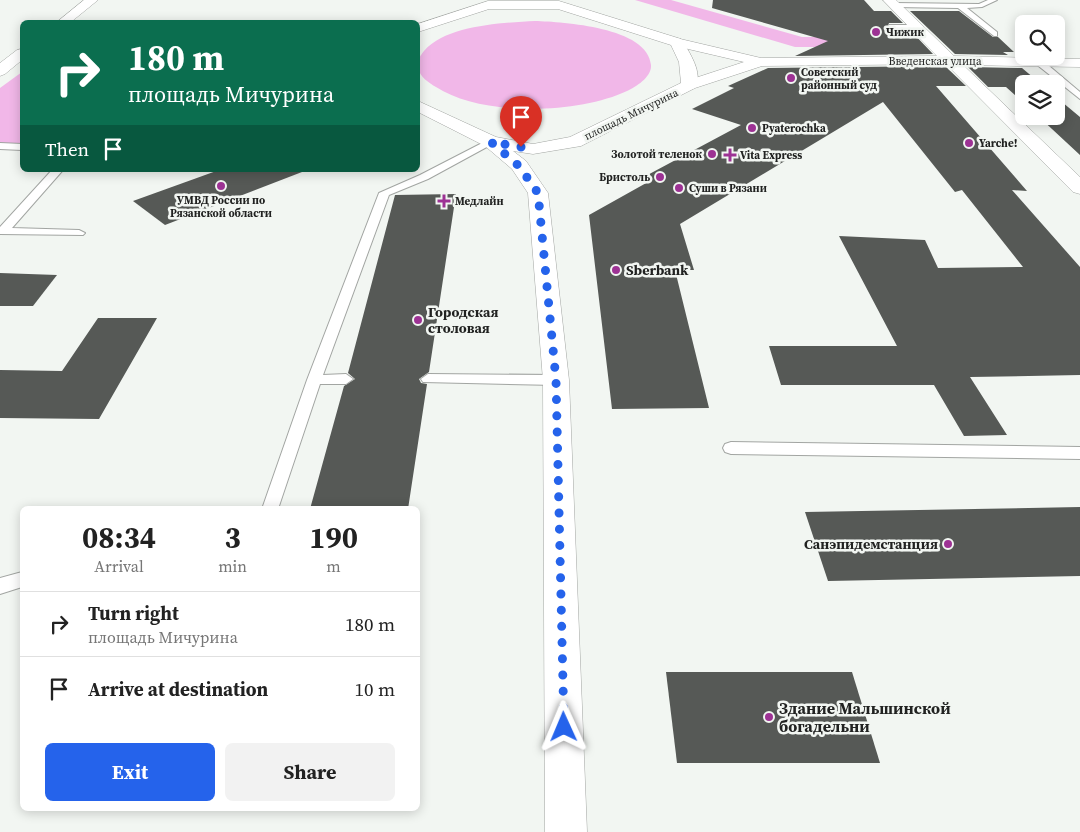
<!DOCTYPE html>
<meta charset="utf-8">
<style>
:root{--surface:#fff;--page:#f2f2f2;--text:#222;--muted:#767676;--line:#e0e0e0;--accent:#2563eb}
body{margin:0;font-family:"Source Serif 4",serif;background:var(--page);color:var(--text);height:100vh;display:flex;flex-direction:column;font-size:19px;white-space:nowrap}
*{box-sizing:border-box;margin:0}
p{font-size:16px;color:var(--muted)}
.icon{flex:none;width:28px;height:28px;fill:none;stroke:currentColor;stroke-width:2;stroke-linecap:round;stroke-linejoin:round}
.map{position:relative;flex:1;overflow:hidden}
.sheet{position:absolute;left:20px;top:506px;width:400px;height:305px;display:flex;flex-direction:column;background:var(--surface);border-radius:8px;box-shadow:0 2px 12px #0003}
.sheet>*{flex:none}
.hud{position:absolute;left:20px;top:20px;width:400px;height:152px;border-radius:8px;box-shadow:0 2px 12px #0003;background:#0b6e4f;color:#fff;overflow:hidden}
.fabs{position:absolute;left:1015px;top:15px;display:grid;gap:10px}
.fabs a{display:grid;place-items:center;width:50px;height:50px;border-radius:8px;background:var(--surface);box-shadow:0 2px 12px #0003;font-size:25px}
.pin{position:absolute;display:grid;place-items:center;width:42px;height:42px;color:#fff;margin:-51px -21px;border-radius:50% 50% 50% 0;rotate:-45deg;box-shadow:0 0 5px #0007}
.pin .icon{rotate:45deg}
.me{position:absolute;width:55px;margin:-28px;rotate:359deg;stroke-linejoin:round;filter:drop-shadow(0 0 4px #0008)}
.turn{display:flex;align-items:center;gap:18px;height:105px;padding:0 25px;font-size:22px}
.turn .icon{width:65px;height:65px;stroke-width:2.5}
.turn b{display:block;font-size:35px;line-height:42px}
.then{display:flex;align-items:center;height:48px;padding:0 25px;background:#0003;gap:10px;font-size:19px}
.eta{display:flex;justify-content:space-evenly;align-items:center;height:85px;text-align:center}
.eta b{font-size:30px;font-weight:700;line-height:35px}
.action{display:flex;gap:10px;margin-top:auto;padding:10px 25px}
.action a{flex:1;height:58px;border-radius:8px;background:var(--accent);color:#fff;font-size:20px;font-weight:700;line-height:58px;text-align:center}
.action a+a{background:var(--page);color:var(--text)}
ul{padding:0;list-style:none}
li{display:flex;align-items:center;gap:15px;height:65px;padding:0 25px;border-top:1px solid var(--line)}
li div{flex:1}
li b{display:block;font-size:19px}
li em{font-style:normal}
.map>svg:first-child{display:block}
</style>
<div class="map">
<svg width="1080" height="832" viewBox="0 0 1080 832">
<rect width="100%" height="100%" fill="#f2f6f2"/>
<!-- green -->
<g fill="#f1b7e8">
<path d="M 635,0 L 671,0 L 802,37 L 896,37 L 905,47 L 795,47 Z"/>
<path d="M 535,21 C 563,22 648,27 651,65 C 652,77 636,87 627,91 C 578,114 482,117 436,87 C 429,83 420,77 418,68 C 416,62 420,56 424,51 C 447,25 502,23 535,21 Z"/>
<path d="M 22,72 L 22,143 L 0,143 L 0,88 Z"/>
</g>
<!-- building -->
<g fill="#565956">
<path d="M 713,0 L 864,0 L 874,11 L 891,11 L 903,23 L 889,23 L 887,29 L 911,31 L 933,54 L 795,56 L 828,41 L 712,8 Z"/>
<path d="M 910,11 L 959,11 L 993,37 L 998,37 L 1014,52 L 1003,52 L 1008,55 L 955,54 Z"/>
<path d="M 945,66 L 966,86 L 936,86 L 1027,191 L 1012,190 L 1080,267 L 1080,375 L 970,377 L 1007,435 L 964,436 L 934,385 L 781,385 L 769,346 L 897,346 L 839,236 L 925,240 L 938,268 L 1023,267 L 962,190 L 955,192 L 883,102 L 680,224 L 694,270 L 675,270 L 709,408 L 612,409 L 589,215 L 648,182 L 640,179 L 741,125 L 692,109 L 734,88 L 728,86 L 768,68 Z"/>
<path d="M 968,67 L 1022,68 L 1041,84 L 1024,84 L 1024,103 L 1006,87 L 988,87 Z"/>
<path d="M 1056,97 L 1080,117 L 1080,155 L 1038,116 L 1056,116 Z"/>
<path d="M 219,170 L 301,170 L 302,172 L 165,225 L 133,201 Z"/>
<path d="M 456,194 L 429,372 L 419,379 L 421,383 L 427,384 L 408,509 L 310,509 L 344,386 L 355,379 L 348,373 L 395,195 Z"/>
<path d="M 0,273 L 57,275 L 33,306 L 0,306 Z"/>
<path d="M 98,318 L 157,318 L 99,419 L 0,418 L 0,370 L 62,371 Z"/>
<path d="M 1080,507 L 1080,576 L 828,581 L 805,512 Z"/>
<path d="M 666,672 L 852,672 L 880,763 L 677,763 Z"/>
</g>
<g fill="none" stroke-linecap="round" stroke-linejoin="round">
<defs>
<g id="lane">
<path d="M 988,0 L 997,0 L 982,7 L 967,8 L 997,32 L 997,36 L 994,36 L 958,8 L 894,7 L 890,5 L 894,3 L 979,4 Z"/>
<path d="M 889,25 L 916,25 L 920,27 C 913,31 895,31 888,27 Z"/>
<path d="M 1036,60 L 1042,60 L 1080,92 L 1080,99 L 1036,64 Z"/>
<path d="M 488,140 L 496,142 L 428,179 L 389,195 L 323,375 L 346,374 L 353,379 L 346,384 L 320,384 L 278,509 L 262,509 L 307,380 L 379,193 L 420,175 Z"/>
<path d="M 0,143 L 22,144 L 22,150 L 0,149 Z"/>
<path d="M 52,170 L 63,170 L 12,228 L 79,230 L 85,233 L 83,235 L 0,234 L 0,227 Z"/>
<path d="M 428,374 L 556,375 L 563,380 L 556,385 L 423,382 L 421,379 Z"/>
<path d="M 731,442 L 1080,447 L 1080,459 L 731,454 L 725,452 L 723,448 L 725,444 Z"/>
<path d="M 22,572 L 22,587 L 0,594 L 0,578 Z"/>
</g>
<g id="street">
<path d="M 84,0 L 98,0 L 71,22 L 57,22 Z"/>
<path d="M 883,0 L 896,0 L 954,56 L 1080,59 L 1080,67 L 963,65 L 1080,177 L 1080,194 L 1073,192 L 946,64 L 762,66 L 689,90 L 681,85 L 683,82 L 744,62 L 671,45 L 669,42 L 676,38 L 761,58 L 937,56 Z"/>
<path d="M 22,49 L 22,60 L 5,74 L 0,76 L 0,63 L 17,50 Z"/>
</g>
<path id="secondary" d="M 488,1 L 559,1 L 681,39 C 689,51 704,74 695,88 L 581,146 L 533,154 L 513,151 L 526,161 L 548,193 L 569,380 L 587,832 L 545,832 L 543,380 L 528,193 L 512,169 L 485,146 L 418,112 L 418,101 L 496,137 L 533,144 L 570,137 L 681,83 L 679,62 L 671,45 L 558,9 L 489,9 L 418,32 L 418,24 Z"/>
</defs>
<!-- lane casing -->
<use href="#lane" stroke="#a2a5a2" stroke-width="2"/>
<!-- street casing -->
<use href="#street" stroke="#a2a5a2" stroke-width="1"/>
<!-- secondary casing -->
<use href="#secondary" stroke="#a2a5a2" stroke-width="1"/>
<!-- lane -->
<use href="#lane" fill="#fff" fill-rule="evenodd"/>
<!-- street -->
<use href="#street" fill="#fff" fill-rule="evenodd"/>
<!-- secondary -->
<use href="#secondary" fill="#fff" fill-rule="evenodd"/>
</g>
<g fill="none" stroke-linecap="round" stroke-linejoin="round">
<!-- route -->
<path stroke="#2563eb" stroke-width="9" stroke-dasharray="0 16.2" d="M 521,147 L 491,142 L 519,166 L 538,193 L 556,380 L 564,727"/>
</g>
<!-- markers -->
<g fill="#9d3294" stroke="#f2f6f2" stroke-width="2">
<circle cx="876" cy="32" r="5"/>
<circle cx="791" cy="78" r="5"/>
<circle cx="752" cy="128" r="5"/>
<circle cx="969" cy="143" r="5"/>
<circle cx="712" cy="154" r="5"/>
<path d="M727.5 147.5h5v5h5v5h-5v5h-5v-5h-5v-5h5z"/>
<circle cx="660" cy="177" r="5"/>
<circle cx="221" cy="186" r="5"/>
<circle cx="679" cy="188" r="5"/>
<path d="M441.5 193.5h5v5h5v5h-5v5h-5v-5h-5v-5h5z"/>
<circle cx="616" cy="270" r="5"/>
<circle cx="418" cy="320" r="5"/>
<circle cx="948" cy="544" r="5"/>
<circle cx="769" cy="717" r="5"/>
</g>
<g text-anchor="middle" stroke-width="5" stroke-linejoin="round" paint-order="stroke">
<!-- far-poi labels -->
<g font-size="11" font-weight="bold" fill="#212221" stroke="#f2f6f2" text-anchor="start">
<text x="886" y="36">Чижик</text>
<text x="801" y="76">Советский<tspan x="801" dy="13">районный суд</tspan></text>
<text x="762" y="132">Pyaterochka</text>
<text x="979" y="147">Yarche!</text>
<text x="702" y="158" text-anchor="end">Золотой теленок</text>
<text x="740" y="159">Vita Express</text>
<text x="650" y="181" text-anchor="end">Бристоль</text>
<text x="689" y="192">Суши в Рязани</text>
<text x="221" y="204" text-anchor="middle">УМВД России по<tspan x="221" dy="13">Рязанской области</tspan></text>
<text x="455" y="205">Медлайн</text>
</g>
<!-- far-street labels -->
<g font-size="11" fill="#212221" stroke="#f2f6f2">
<text x="935" y="65">Введенская улица</text>
<text transform="translate(631 114) rotate(-26)" y="4">площадь Мичурина</text>
</g>
<!-- poi labels -->
<g font-size="14" font-weight="bold" fill="#212221" stroke="#f2f6f2" text-anchor="start">
<text x="626" y="275">Sberbank</text>
<text x="428" y="317">Городская<tspan x="428" dy="16">столовая</tspan></text>
<text x="938" y="549" text-anchor="end">Санэпидемстанция</text>
</g>
<!-- near-poi labels -->
<g font-size="16" font-weight="bold" fill="#212221" stroke="#f2f6f2" text-anchor="start">
<text x="779" y="714">Здание Мальшинской<tspan x="779" dy="18">богадельни</tspan></text>
</g>
</g>
</svg>
<div class="fabs">
<a><svg class="icon" aria-label="search" viewBox="0 0 24 24"><circle cx="10" cy="10" r="6"/><path d="M15 15l6 6"/></svg></a>
<a><svg class="icon" aria-label="layers" viewBox="0 0 24 24"><path d="M12 4l9 5-9 5-9-5zM3 14l9 5 9-5"/></svg></a>
</div>
<div class="pin" style="left:521px;top:147px;background:#d93025"><svg class="icon" aria-label="arrive" viewBox="0 0 24 24"><path d="M6 21V4h12l-3 4 3 4H6"/></svg></div>
<svg class="me" style="left:564px;top:727px" viewBox="-20 -20 40 40"><path d="M0-17L14 15 0 8-14 15z" fill="#2563eb" stroke="#fff" stroke-width="4"/></svg>
<div class="hud">
<div class="turn"><svg class="icon" aria-label="right" viewBox="0 0 24 24"><path d="M7 20v-9h11M14 6l5 5-5 5"/></svg><div><b>180 m</b>площадь Мичурина</div></div>
<div class="then">Then<svg class="icon" aria-label="arrive" viewBox="0 0 24 24"><path d="M6 21V4h12l-3 4 3 4H6"/></svg></div>
</div>
<section class="sheet">
<div class="eta">
<div><b>08:34</b><p>Arrival</p></div>
<div><b>3</b><p>min</p></div>
<div><b>190</b><p>m</p></div>
</div>
<ul>
<li><svg class="icon" aria-label="right" viewBox="0 0 24 24"><path d="M7 20v-9h11M14 6l5 5-5 5"/></svg><div><b>Turn right</b><p>площадь Мичурина</p></div><em>180 m</em></li>
<li><svg class="icon" aria-label="arrive" viewBox="0 0 24 24"><path d="M6 21V4h12l-3 4 3 4H6"/></svg><div><b>Arrive at destination</b></div><em>10 m</em></li>
</ul>
<div class="action"><a>Exit</a><a>Share</a></div>
</section>
</div>
